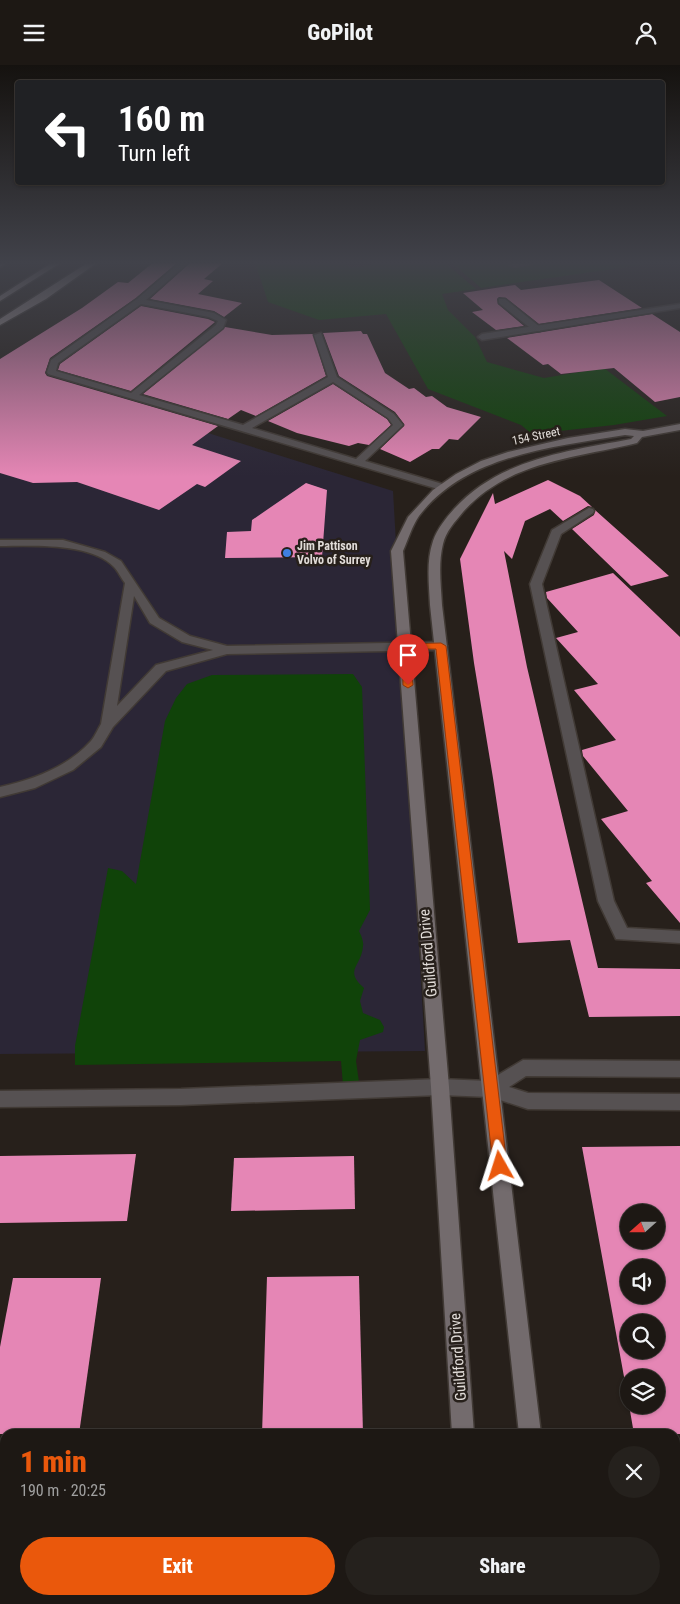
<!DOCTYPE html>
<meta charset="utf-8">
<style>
:root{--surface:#1d1814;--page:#25211d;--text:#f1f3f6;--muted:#a0a0a0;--line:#3b3734;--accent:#ea580c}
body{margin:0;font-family:"Roboto Condensed",sans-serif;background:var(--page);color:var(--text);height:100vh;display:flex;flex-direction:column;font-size:19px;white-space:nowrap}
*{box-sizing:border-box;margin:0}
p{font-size:16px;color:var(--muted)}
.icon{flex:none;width:28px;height:28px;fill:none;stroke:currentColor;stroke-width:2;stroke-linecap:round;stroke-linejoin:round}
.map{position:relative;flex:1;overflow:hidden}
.side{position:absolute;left:0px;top:1364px;width:680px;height:176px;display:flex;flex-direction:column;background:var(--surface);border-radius:15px 15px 0 0;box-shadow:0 1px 4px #0004,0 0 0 1px var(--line)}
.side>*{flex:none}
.banner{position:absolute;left:15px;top:15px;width:650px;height:105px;border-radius:5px;box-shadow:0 1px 4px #0004,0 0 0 1px var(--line);background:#202124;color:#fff;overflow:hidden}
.needle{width:32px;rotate:249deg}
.buttons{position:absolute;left:620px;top:1139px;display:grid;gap:10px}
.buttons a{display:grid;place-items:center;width:45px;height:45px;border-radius:50%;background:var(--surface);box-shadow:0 1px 4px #0004,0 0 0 1px var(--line);font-size:25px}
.pin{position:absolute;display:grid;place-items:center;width:42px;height:42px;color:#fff;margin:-51px -21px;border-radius:50% 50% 50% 0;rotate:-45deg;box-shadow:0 0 5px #0007}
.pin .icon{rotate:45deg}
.me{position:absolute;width:55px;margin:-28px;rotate:354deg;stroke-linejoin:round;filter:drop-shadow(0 0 4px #0008)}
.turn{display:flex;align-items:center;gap:18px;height:105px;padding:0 20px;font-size:22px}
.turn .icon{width:65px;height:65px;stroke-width:2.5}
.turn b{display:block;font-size:35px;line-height:42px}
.round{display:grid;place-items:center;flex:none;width:52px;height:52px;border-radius:26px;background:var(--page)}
.overview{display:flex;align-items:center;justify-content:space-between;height:85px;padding:0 20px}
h1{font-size:30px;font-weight:800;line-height:38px;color:var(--accent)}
.cta{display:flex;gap:10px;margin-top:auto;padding:10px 20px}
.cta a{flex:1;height:58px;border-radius:30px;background:var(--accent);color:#fff;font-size:20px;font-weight:800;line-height:58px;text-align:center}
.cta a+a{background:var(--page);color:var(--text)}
header{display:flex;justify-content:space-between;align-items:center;height:65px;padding:0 20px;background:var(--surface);font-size:22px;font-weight:800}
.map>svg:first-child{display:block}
</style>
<header><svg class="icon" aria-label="menu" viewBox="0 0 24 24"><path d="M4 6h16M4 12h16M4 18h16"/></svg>GoPilot<svg class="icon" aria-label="person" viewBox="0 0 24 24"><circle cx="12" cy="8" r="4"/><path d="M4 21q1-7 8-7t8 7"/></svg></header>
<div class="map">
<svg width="680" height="1539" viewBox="0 0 680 1539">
<rect width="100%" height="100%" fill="#27201b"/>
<!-- commercial -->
<path fill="#2b2636" d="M 0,303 L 393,426 L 425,986 L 0,989 Z"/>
<!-- green -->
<g fill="#104309">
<path d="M 255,197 L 343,197 L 351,203 L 387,197 L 444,197 L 476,224 L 442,229 L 448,245 L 475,272 L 487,297 L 544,313 L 604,303 L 667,351 L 614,360 L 532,369 L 521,360 L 428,324 L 386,249 L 319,255 L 268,237 Z"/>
<path d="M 451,197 L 662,197 L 481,223 Z"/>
<path d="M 353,609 L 362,622 L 370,845 L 359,866 C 361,870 364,877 363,881 C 362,901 343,905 364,923 L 360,936 L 363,948 L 380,955 L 384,962 L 383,967 L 360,975 L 356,996 L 359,1017 L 343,1020 L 341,996 L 75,1000 L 75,981 L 108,803 L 122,806 L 136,819 L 165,656 L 176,633 L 187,619 L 212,610 Z"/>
</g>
<!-- building -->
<g fill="#e586b5" fill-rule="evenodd">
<path d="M 154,197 L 178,197 L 136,233 L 50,293 L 45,308 L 47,311 L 218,361 L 192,380 L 241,396 L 205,422 L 197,419 L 159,445 L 77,417 L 33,418 L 0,408 L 0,294 L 82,243 L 118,217 L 128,218 Z"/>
<path d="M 191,197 L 224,197 L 204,214 L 213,216 L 198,229 L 242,238 L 224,252 L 214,246 L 150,234 Z"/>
<path d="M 599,215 L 642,243 L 539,259 L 506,233 L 499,232 L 497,234 L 498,239 L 524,261 L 496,265 L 472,247 L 483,245 L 463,228 L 515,220 L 521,225 Z"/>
<path d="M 141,241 L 208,254 L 215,257 L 131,326 L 58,305 L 60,299 Z"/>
<path d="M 652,249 L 680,267 L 680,332 L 655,337 L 614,303 L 561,309 L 548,299 L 543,300 L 507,273 Z"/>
<path d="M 225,262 L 272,270 L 313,269 L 326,311 L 256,351 L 241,345 L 228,354 L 143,329 Z"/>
<path d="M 361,266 L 363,269 L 367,269 L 385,308 L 409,324 L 414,323 L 426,332 L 432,331 L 447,342 L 481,352 L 458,375 L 449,374 L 439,384 L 432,384 L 410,397 L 380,384 L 404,361 L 404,359 L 395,347 L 339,311 L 323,268 Z"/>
<path d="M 333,319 L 387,354 L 391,360 L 369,380 L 358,378 L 349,381 L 297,368 L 268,356 Z"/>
<path d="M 548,415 L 580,431 L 592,442 L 588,441 L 563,456 L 550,444 L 525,456 L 512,494 L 504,486 L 527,602 L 598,903 L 680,904 L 680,951 L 589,952 L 570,875 L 518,878 L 493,713 L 474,598 L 460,494 L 493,428 L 495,439 Z"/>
<path d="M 306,418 L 327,425 L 322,492 L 225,493 L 227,467 L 251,466 L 252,455 Z"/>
<path d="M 595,445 L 669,511 L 631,521 L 572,464 L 594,450 Z"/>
<path d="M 613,508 L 680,572 L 680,858 L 646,818 L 652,816 L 601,754 L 628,746 L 583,691 L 582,685 L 616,675 L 574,625 L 598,619 L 556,573 L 578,567 L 547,533 L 546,527 Z"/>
<path d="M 680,1081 L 680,1369 L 634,1369 L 629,1340 L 656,1340 L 656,1312 L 629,1312 L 629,1339 L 582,1082 ZM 629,1148 L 656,1148 L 656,1175 L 629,1175 ZM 629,1202 L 656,1202 L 656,1230 L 629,1230 ZM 629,1258 L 656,1258 L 656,1285 L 629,1285 Z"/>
<path d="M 136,1089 L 127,1156 L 0,1158 L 0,1091 Z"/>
<path d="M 354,1091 L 355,1144 L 231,1146 L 234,1093 Z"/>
<path d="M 359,1211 L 363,1369 L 262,1369 L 267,1212 Z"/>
<path d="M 13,1213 L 101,1213 L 79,1369 L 0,1369 L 0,1282 Z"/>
</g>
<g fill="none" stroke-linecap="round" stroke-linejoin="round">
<defs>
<g id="lane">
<path d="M 181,197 L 189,197 L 146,235 L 214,248 L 226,255 L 223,263 L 139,330 L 243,360 L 328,312 L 314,270 L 321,268 L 337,312 L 394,349 L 403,360 L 365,396 L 446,420 L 447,422 L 446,424 L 438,424 L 48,309 L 47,307 L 51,295 L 137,234 ZM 141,239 L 209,252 L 218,256 L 216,260 L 131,328 L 56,306 L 58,298 ZM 333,317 L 388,353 L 393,360 L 356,394 L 252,363 Z"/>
<path d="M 499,234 L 505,234 L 540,262 L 540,266 L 534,266 L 499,238 Z"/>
<path d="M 589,443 L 593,444 L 594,446 L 593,448 L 561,469 L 542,519 L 614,836 L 627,863 L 680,866 L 680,878 L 616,874 L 598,836 L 530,519 L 552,465 Z"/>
<path d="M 0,475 L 63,475 L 105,487 L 121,496 L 159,553 L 190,571 L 227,581 L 441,577 L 447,581 L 441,585 L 227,589 L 166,606 L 113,662 L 101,682 L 73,705 L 35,723 L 0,732 L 0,722 C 32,715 68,702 91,676 C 95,671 98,664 101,659 L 125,518 C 121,513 118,506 114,502 C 91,477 30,481 0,481 ZM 134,531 L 150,558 L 182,577 L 213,585 L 156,600 L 117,641 Z"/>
<path d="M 523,995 L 680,996 L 680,1012 L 526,1011 L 509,1022 L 528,1028 L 680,1029 L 680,1045 L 528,1044 L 491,1032 L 440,1030 L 181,1040 L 0,1042 L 0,1026 L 181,1024 L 440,1014 L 488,1016 Z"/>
</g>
<g id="street">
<path d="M 519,197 L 539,197 L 514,202 L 510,200 Z"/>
<path d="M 680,239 L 680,243 L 482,275 L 478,272 L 482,269 Z"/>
</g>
<g id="secondary">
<path d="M 680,359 L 680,365 L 642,372 L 637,378 C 576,393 508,396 463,447 C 455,457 446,466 443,479 C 438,499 441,520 442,540 L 541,1369 L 519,1369 L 430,540 C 429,519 426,496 433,476 C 437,464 446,453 454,444 C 499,394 568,386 631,374 L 634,371 L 625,370 C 555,382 466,389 419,451 C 412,461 408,475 403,486 L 449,1022 L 474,1369 L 452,1369 L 431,1022 L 391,486 L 408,452 L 433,425 L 456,409 L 481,396 L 508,387 L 568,373 L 625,364 L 643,366 Z"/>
<rect x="461" y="1535" width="26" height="4"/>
<path d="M 536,1535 L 562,1535 L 563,1539 L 537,1539 Z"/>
</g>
<g id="highway">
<path d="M 0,197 L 8,197 L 0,202 Z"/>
<path d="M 53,197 L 62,197 L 0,236 L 0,231 Z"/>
<path d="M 89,197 L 98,197 L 46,234 L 0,260 L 0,254 Z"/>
</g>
</defs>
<!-- lane casing -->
<use href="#lane" stroke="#413a35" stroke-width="3"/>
<!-- street casing -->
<use href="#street" stroke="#413a35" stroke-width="3"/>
<!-- secondary casing -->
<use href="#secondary" stroke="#413a35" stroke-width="3"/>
<!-- highway casing -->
<use href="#highway" stroke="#413a35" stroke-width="3"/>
<!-- lane -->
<use href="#lane" fill="#565152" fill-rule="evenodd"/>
<!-- street -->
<use href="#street" fill="#565152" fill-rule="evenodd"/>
<!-- secondary -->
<use href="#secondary" fill="#736b6d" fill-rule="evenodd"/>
<!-- highway -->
<use href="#highway" fill="#9d9294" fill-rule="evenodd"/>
</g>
<!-- sky -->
<linearGradient id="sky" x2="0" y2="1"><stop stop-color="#15120f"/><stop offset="0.48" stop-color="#41424a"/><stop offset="1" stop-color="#41424a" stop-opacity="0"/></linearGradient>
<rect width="680" height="412" fill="url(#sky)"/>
<!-- route -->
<path fill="#ea580c" stroke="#983908" d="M 441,578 L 446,581 L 507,1101 L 505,1105 L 500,1107 L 495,1105 L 493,1101 L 436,584 L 410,584 L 413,620 L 408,623 L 403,620 L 402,579 Z"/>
<!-- markers -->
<circle fill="#3f7fe0" stroke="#27201b" stroke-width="2" cx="287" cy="488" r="5"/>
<g text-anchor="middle" stroke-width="5" stroke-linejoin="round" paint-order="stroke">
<!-- far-street labels -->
<g font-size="12" fill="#e1dcd8" stroke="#27201b">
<text transform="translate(536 371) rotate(-12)" y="4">154 Street</text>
</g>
<!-- far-poi labels -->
<g font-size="12" font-weight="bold" fill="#e1dcd8" stroke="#27201b" text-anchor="start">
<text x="297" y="485">Jim Pattison<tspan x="297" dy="14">Volvo of Surrey</tspan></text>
</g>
<!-- street labels -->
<g font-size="15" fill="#e1dcd8" stroke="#27201b">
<text transform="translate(428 888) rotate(-95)" y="5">Guildford Drive</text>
<text transform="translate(458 1292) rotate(-94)" y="5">Guildford Drive</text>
</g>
</g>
</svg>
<div class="buttons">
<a><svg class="needle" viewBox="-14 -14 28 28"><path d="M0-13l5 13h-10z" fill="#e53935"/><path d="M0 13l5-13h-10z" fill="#a0a0a0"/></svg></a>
<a><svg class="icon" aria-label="sound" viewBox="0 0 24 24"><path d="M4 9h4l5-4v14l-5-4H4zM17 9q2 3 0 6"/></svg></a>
<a><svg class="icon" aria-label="search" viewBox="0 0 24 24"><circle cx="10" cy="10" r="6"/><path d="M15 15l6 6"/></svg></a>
<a><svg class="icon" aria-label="layers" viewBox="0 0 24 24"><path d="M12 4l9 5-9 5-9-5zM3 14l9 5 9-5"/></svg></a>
</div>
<div class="pin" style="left:408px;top:620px;background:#d93025"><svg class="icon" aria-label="arrive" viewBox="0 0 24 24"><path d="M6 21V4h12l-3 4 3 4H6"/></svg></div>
<svg class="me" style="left:500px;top:1101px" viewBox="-20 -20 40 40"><path d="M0-17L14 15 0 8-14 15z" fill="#ea580c" stroke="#fff" stroke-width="4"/></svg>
<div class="banner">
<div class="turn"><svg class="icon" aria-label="left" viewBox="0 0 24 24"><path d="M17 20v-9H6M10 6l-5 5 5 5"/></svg><div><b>160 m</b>Turn left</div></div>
</div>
<section class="side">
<div class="overview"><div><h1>1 min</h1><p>190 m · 20:25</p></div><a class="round"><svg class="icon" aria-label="close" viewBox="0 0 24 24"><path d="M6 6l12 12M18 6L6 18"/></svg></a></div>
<div class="cta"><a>Exit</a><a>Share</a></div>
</section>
</div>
